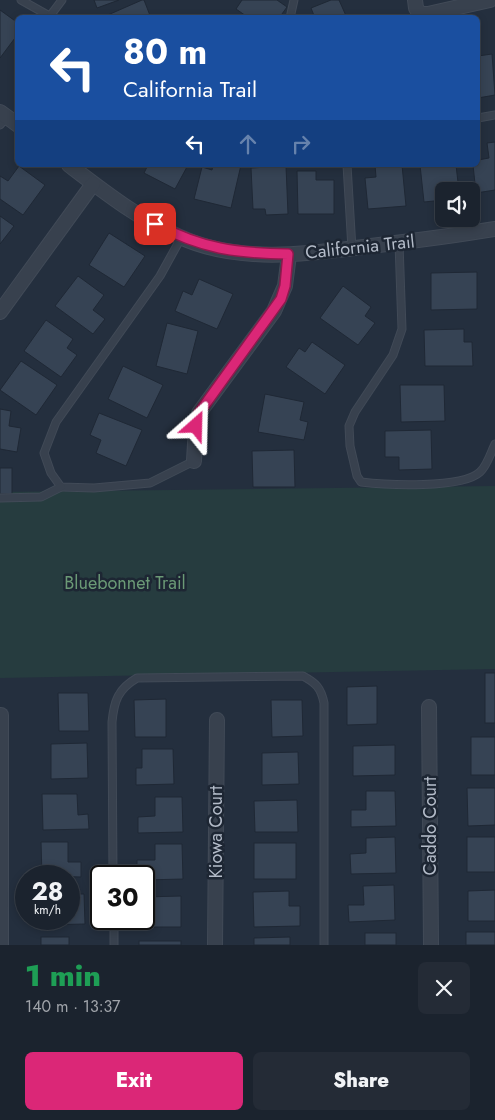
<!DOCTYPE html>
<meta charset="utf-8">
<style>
:root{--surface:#1b232e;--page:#242b36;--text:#f1f3f6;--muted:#a0a4aa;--line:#39404a;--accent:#db2777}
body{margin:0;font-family:Jost,sans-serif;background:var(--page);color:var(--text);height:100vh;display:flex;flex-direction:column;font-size:19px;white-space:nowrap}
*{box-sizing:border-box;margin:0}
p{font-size:16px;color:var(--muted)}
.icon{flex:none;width:28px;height:28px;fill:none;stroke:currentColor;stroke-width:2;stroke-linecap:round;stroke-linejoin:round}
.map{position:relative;height:945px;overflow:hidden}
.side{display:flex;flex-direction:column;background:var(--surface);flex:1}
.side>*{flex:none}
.hud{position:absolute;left:15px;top:15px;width:465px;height:152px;border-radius:8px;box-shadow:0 2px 8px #0003,0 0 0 1px var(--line);background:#1a4fa0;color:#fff;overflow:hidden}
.buttons{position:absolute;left:435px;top:182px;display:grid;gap:10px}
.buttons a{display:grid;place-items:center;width:45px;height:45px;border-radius:8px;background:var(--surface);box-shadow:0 2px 8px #0003,0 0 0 1px var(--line);font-size:25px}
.speed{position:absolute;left:15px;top:865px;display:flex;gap:10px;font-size:25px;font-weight:700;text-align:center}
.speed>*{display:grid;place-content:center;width:65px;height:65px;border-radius:50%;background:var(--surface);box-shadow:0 2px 8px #0003,0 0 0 1px var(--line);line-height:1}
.speed small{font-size:12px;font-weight:400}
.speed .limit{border:2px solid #111;border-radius:8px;background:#fff;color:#111}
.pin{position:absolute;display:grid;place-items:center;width:42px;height:42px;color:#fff;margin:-21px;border-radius:10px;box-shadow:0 2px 8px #0006}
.me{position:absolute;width:55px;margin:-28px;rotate:25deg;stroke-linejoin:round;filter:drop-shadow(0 0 4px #0008)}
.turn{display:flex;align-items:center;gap:18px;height:105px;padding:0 25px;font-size:22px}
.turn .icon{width:65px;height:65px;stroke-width:2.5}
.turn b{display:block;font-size:35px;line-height:42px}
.lanes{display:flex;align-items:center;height:48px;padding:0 25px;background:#0003;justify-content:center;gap:25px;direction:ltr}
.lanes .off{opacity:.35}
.round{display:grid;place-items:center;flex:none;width:52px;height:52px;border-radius:8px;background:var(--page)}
.summary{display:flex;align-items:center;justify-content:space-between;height:85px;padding:0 25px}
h1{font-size:30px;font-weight:800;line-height:38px;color:#1e9e55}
.cta{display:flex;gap:10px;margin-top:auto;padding:10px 25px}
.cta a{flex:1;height:58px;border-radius:8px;background:var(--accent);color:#fff;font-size:20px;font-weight:800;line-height:58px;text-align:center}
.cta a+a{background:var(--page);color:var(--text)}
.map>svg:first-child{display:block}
</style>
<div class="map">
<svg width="495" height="945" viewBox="0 0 495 945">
<rect width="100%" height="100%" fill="#242f3e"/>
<!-- green -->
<path fill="#263c3f" d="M 495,486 L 495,669 L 0,678 L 0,492 Z"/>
<!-- building -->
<g fill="#364354" stroke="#1f2835">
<path d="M 94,0 L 119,0 L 97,8 Z"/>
<path d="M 142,0 L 144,0 L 151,18 L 101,18 Z"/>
<path d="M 242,0 L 277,0 L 287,7 L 279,18 L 249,18 L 236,9 Z"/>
<path d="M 331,0 L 339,0 L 347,18 L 315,18 L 311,8 Z"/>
<path d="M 0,10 L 18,23 L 18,34 L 0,58 Z"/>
<path d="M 492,54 L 495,95 L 478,98 L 478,56 Z"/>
<path d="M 495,142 L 495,190 L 476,193 L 473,165 L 478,165 L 478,160 L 489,158 L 487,143 Z"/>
<path d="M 148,165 L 188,165 L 175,189 L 144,173 Z"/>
<path d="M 213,165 L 241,165 L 231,208 L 194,199 L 202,167 L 212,170 Z"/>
<path d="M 375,165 L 402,165 L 406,206 L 368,209 L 365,178 L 376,177 Z"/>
<path d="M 420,165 L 456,165 L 459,191 L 444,191 L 444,200 L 424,202 Z"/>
<path d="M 19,166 L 45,185 L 23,215 L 0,199 L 0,176 L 8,181 Z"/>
<path d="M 286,166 L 288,214 L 266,215 L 265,209 L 253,209 L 251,168 Z"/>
<path d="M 297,171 L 316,171 L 316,180 L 334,180 L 334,214 L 298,214 Z"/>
<path d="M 0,216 L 14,226 L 0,244 Z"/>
<path d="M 109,233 L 145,256 L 124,287 L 89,265 Z"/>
<path d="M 477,272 L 477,309 L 431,310 L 431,273 Z"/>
<path d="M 78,276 L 104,295 L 93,310 L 105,319 L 93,334 L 55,306 Z"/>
<path d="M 199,279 L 233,294 L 217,329 L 175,311 L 183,291 L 192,295 Z"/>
<path d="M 343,286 L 371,307 L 365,316 L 375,323 L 358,345 L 320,318 Z"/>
<path d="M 46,320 L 73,339 L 67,348 L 77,355 L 61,377 L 24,351 Z"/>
<path d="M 167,323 L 198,331 L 187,374 L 156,366 Z"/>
<path d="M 464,329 L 464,342 L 472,342 L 473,366 L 425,366 L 424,330 Z"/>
<path d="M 312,342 L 345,365 L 325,394 L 286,367 L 299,348 L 305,352 Z"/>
<path d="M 21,361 L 57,385 L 36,415 L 0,390 Z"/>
<path d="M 123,366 L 163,385 L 147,418 L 108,399 Z"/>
<path d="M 400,385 L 444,385 L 445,421 L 401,422 Z"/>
<path d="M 265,394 L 304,402 L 300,420 L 308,422 L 304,440 L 258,432 Z"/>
<path d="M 0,409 L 11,411 L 9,426 L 21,428 L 17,452 L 0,449 Z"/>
<path d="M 99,413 L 142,430 L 126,466 L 96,453 L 101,440 L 90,435 Z"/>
<path d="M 431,430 L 432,469 L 399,470 L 399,457 L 385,457 L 385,431 Z"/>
<path d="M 294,450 L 295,487 L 253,487 L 252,451 Z"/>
<rect x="0" y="468" width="12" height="26"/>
<rect x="485" y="673" width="10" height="50"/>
<path d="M 377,686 L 377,724 L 347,725 L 347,687 Z"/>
<path d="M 58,693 L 88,693 L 89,731 L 59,731 Z"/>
<path d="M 166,699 L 166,737 L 135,737 L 134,700 Z"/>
<path d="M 271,700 L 302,700 L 303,736 L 272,737 Z"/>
<rect x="471" y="737" width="24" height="38"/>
<path d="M 87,743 L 88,778 L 51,779 L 51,744 Z"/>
<path d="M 395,745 L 395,775 L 353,776 L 353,746 Z"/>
<path d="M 142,749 L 173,749 L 174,784 L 136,785 L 136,768 L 142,768 Z"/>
<path d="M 298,752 L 299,784 L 262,785 L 262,753 Z"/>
<path d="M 467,788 L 495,788 L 495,825 L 468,826 Z"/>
<path d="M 366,791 L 395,791 L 396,826 L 351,827 L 351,810 L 366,810 Z"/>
<path d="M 42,794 L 77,794 L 78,815 L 88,814 L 89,829 L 43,830 Z"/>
<path d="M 155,797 L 182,797 L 183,832 L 138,833 L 138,817 L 155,816 Z"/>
<path d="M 297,800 L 298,832 L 255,832 L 254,801 Z"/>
<path d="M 395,837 L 396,873 L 351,874 L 350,854 L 366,853 L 366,838 Z"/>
<rect x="467" y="837" width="28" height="35"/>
<path d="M 41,842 L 68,842 L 68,862 L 81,862 L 81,877 L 42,876 Z"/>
<rect x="254" y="843" width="42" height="36"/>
<path d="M 155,844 L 182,844 L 183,879 L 144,880 L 144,876 L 137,876 L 137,860 L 155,860 Z"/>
<path d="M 394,885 L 395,920 L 349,922 L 348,905 L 364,905 L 363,886 Z"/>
<path d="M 495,890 L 495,921 L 468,921 L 468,891 Z"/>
<path d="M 289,891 L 289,906 L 300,906 L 300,926 L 254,927 L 253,892 Z"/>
<path d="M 69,894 L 84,894 L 85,924 L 42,925 L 42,919 L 69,919 Z"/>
<path d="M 181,896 L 181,927 L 142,927 L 144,897 Z"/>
<rect x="466" y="932" width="29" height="13"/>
<rect x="365" y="933" width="31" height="12"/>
<rect x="41" y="937" width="28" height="8"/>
<path d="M 290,937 L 290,945 L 254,945 L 254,938 Z"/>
<rect x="139" y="941" width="42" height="4"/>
</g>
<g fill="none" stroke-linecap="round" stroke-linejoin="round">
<defs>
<g id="service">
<path d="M 21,0 L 53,18"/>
<path d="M 50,16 L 62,0"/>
<path d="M 290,18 L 294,0"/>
<path d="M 478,118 L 495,115"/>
<path d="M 0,125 L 7,117"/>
<path d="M 347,165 L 352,249"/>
<path d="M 181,238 L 160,276 L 56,422 L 44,453 L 51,473 L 61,487 L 94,488 L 150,483 L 194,461"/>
<path d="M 399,243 L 402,329 L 393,355 L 355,412 L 349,426 L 350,446 L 357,476 L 361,482 C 386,485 462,489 480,472 C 487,466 491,452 495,444"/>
<path d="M 0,498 L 41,497 L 61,487"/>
<path d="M 113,876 L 112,722 C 114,701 118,689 137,678 L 303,676 C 316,683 321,688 324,703 L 324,945"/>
<path d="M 114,919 L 114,945"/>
</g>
<g id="minor">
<path d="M 415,0 L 416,8 L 420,14 L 428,14 L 490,0"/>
<path d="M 0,112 L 18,125"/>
<path d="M 69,165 C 103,191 140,220 180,237 C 239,264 309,254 371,246 C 413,241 454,236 495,229"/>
<path d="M 0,312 L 93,184"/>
<path d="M 194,461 L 196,426 L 199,413 L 274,311 L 285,286 L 289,255"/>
<path d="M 429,707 L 431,945"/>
<path d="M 1,715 L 1,945"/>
<path d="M 215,945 L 217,720"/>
</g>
</defs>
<!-- service casing -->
<use href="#service" stroke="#414a57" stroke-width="9"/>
<!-- minor casing -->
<use href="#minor" stroke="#414a57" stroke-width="16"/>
<!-- service -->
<use href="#service" stroke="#38414e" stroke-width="7"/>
<!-- minor -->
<use href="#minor" stroke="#38414e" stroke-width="14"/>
</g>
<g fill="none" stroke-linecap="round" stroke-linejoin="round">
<defs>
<path id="route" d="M 155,224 C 203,249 235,253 288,254 L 285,286 L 281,299 L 199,413 L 196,426"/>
</defs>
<!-- route casing -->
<use href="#route" stroke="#8e194d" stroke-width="12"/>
<!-- route -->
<use href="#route" stroke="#db2777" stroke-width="9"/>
</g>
<g text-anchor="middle" stroke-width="5" stroke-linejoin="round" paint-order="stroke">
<!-- street labels -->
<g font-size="18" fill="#b4bcc9" stroke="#1d2633">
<text transform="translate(360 247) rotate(-6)" y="6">California Trail</text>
<text transform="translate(430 826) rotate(-90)" y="6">Caddo Court</text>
<text transform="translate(216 832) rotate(-90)" y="6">Kiowa Court</text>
</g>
<!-- park labels -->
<g font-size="18" fill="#6b9a76" stroke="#1d2633">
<text x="125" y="589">Bluebonnet Trail</text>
</g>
</g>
</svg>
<div class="buttons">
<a><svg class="icon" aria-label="sound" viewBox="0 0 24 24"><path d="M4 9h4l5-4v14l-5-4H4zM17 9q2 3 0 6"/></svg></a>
</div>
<div class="speed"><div>28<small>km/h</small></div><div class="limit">30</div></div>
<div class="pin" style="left:155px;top:224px;background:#d93025"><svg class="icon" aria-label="arrive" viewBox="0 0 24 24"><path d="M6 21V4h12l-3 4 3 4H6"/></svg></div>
<svg class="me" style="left:196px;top:426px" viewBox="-20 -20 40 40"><path d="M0-17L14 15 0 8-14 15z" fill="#db2777" stroke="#fff" stroke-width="4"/></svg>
<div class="hud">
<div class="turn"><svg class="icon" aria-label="left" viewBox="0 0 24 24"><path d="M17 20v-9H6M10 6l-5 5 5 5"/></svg><div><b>80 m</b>California Trail</div></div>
<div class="lanes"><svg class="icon" aria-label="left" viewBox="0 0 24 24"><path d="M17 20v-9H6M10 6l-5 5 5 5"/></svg><svg class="icon off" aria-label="ahead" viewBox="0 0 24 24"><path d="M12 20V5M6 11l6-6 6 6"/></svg><svg class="icon off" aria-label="right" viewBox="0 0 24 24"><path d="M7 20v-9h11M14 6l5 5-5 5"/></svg></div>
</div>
</div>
<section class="side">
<div class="summary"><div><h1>1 min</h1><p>140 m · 13:37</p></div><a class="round"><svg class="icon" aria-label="close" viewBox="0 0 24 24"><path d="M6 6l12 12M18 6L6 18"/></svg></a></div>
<div class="cta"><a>Exit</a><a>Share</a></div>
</section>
